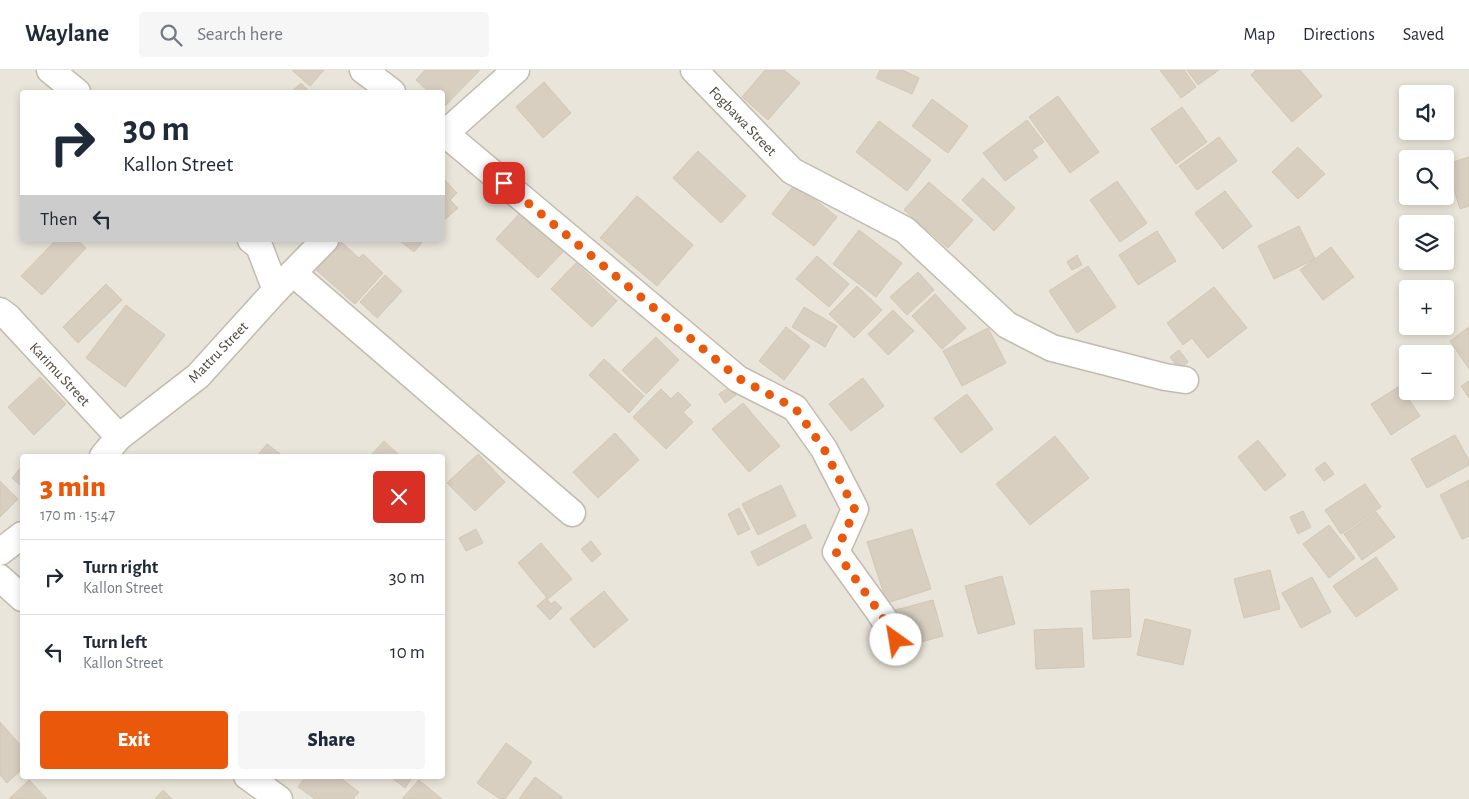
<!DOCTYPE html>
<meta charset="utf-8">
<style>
:root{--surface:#fff;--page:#f6f6f7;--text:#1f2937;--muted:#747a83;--line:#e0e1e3;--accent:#ea580c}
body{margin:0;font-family:"Alegreya Sans",sans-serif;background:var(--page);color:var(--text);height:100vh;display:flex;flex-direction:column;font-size:19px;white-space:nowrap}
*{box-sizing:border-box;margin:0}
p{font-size:16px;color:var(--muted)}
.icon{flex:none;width:28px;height:28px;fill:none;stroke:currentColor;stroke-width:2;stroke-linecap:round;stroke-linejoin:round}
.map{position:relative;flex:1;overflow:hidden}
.panel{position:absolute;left:20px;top:384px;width:425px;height:325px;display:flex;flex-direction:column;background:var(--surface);border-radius:5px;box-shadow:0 2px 8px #0003}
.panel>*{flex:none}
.banner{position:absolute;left:20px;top:20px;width:425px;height:152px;border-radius:5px;box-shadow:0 2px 8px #0003;background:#fff;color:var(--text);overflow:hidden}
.tools{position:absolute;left:1399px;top:15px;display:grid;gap:10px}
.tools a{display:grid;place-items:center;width:55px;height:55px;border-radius:5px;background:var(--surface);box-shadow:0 2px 8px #0003;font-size:25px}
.pin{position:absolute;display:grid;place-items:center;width:42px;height:42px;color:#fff;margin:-21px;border-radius:10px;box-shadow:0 2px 8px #0006}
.me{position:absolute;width:55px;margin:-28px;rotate:328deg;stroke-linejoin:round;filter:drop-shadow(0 0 4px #0008)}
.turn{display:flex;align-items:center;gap:18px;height:105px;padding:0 20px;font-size:22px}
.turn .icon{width:65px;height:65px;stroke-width:2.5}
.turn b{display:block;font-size:35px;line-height:42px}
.then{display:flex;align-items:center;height:48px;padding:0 20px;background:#0003;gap:10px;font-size:19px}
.round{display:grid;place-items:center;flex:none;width:52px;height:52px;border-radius:5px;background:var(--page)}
.head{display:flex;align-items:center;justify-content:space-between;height:85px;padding:0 20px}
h1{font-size:30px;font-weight:800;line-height:38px;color:var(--accent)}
.button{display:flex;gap:10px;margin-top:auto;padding:10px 20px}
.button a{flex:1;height:58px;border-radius:5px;background:var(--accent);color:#fff;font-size:20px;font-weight:800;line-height:58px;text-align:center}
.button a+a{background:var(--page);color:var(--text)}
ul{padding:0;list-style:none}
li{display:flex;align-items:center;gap:15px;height:75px;padding:0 20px;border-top:1px solid var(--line)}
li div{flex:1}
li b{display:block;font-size:19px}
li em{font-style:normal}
header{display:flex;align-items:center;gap:30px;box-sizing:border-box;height:70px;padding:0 25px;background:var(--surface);border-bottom:1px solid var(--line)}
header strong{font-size:24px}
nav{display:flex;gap:28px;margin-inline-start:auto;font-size:18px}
.search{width:350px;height:45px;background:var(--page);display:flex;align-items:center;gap:12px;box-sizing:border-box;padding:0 18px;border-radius:5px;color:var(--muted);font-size:19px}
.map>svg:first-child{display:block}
</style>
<header>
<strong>Waylane</strong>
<div class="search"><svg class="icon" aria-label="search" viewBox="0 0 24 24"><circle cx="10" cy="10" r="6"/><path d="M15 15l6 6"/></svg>Search here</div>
<nav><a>Map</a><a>Directions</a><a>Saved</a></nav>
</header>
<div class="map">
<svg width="1469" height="729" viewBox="0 0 1469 729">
<rect width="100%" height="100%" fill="#f6f3ec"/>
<!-- residential -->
<path fill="#eae5da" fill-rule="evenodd" d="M 0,0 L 1469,0 L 1469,729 L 0,729 ZM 22,22 L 442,22 L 442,170 L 22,170 ZM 1408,24 L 1445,24 L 1445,61 L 1408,61 ZM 1408,89 L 1445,89 L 1445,126 L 1408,126 ZM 1408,154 L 1445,154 L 1445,191 L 1408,191 ZM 1408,219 L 1445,219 L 1445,256 L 1408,256 ZM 1408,284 L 1445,284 L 1445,321 L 1408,321 ZM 22,386 L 442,386 L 442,706 L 22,706 Z"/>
<!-- building -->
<g fill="#d8cfc1" stroke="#d3c7b4">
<path d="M 292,0 L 324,0 L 310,16 Z"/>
<path d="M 425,0 L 480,0 L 444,37 L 442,22 L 429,22 L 416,10 Z"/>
<path d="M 765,0 L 784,0 L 800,13 L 768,50 L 742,27 Z"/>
<path d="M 880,0 L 902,0 L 919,8 L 912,24 L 876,8 Z"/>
<path d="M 1160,0 L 1184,0 L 1196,17 L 1181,28 Z"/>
<path d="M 1187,0 L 1219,0 L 1198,15 Z"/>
<path d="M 1256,0 L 1300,0 L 1322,26 L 1292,52 L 1251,5 Z"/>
<path d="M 544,12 L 571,43 L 543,68 L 516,37 Z"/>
<path d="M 301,13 L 310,22 L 291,22 Z"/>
<path d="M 1058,26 L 1099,82 L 1070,103 L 1029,47 Z"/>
<path d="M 932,29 L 968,56 L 948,83 L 912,56 Z"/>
<path d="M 1182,37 L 1207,72 L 1176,94 L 1151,59 Z"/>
<path d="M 1027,50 L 1044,72 L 1032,80 L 1038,87 L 1005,111 L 983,83 Z"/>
<path d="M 879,51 L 931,90 L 907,121 L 856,82 Z"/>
<path d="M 1219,67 L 1237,91 L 1197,120 L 1179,96 Z"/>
<path d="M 1298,77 L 1325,104 L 1298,129 L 1272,102 Z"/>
<path d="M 698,81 L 746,126 L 721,153 L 673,108 Z"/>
<path d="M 1469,87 L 1469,136 L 1460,139 L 1446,94 Z"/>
<path d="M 442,107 L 457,123 L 450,130 L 458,138 L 442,152 Z"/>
<path d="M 983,108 L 1015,138 L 994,161 L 962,130 Z"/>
<path d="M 1117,111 L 1147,153 L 1120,172 L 1090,130 Z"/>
<path d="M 929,112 L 973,150 L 948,178 L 904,140 Z"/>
<path d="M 795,114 L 837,147 L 814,176 L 772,144 Z"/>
<path d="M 1225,121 L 1252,156 L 1223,179 L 1195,143 Z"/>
<path d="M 637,126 L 693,175 L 657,216 L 600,168 Z"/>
<path d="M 521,142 L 564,181 L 538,208 L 496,169 Z"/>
<path d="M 1299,156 L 1315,189 L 1274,209 L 1258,176 Z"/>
<path d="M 859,160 L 902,193 L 876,227 L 833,194 Z"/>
<path d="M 1157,161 L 1176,191 L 1138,215 L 1119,185 Z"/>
<path d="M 56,170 L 77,170 L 86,178 L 42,225 L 21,206 Z"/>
<path d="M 399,170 L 424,170 L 414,182 Z"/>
<path d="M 340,171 L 359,188 L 363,184 L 383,203 L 355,234 L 315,199 Z"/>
<path d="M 1331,177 L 1354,207 L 1323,230 L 1300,200 Z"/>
<path d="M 1077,185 L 1082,195 L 1072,200 L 1067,192 Z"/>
<path d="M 817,186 L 849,214 L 829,237 L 796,209 Z"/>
<path d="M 576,193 L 617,231 L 592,257 L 551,219 Z"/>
<path d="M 1088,196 L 1116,237 L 1077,263 L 1049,221 Z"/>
<path d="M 918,202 L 934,220 L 907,245 L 890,227 Z"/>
<path d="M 385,205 L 402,221 L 377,248 L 360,232 Z"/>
<path d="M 106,214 L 122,230 L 78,273 L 63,257 Z"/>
<path d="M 857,216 L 882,240 L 854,268 L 829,244 Z"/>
<path d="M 1214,217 L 1247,258 L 1208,288 L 1192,268 L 1183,275 L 1167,253 Z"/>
<path d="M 935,224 L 966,258 L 942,279 L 912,246 Z"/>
<path d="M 126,235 L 165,265 L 125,317 L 86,288 Z"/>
<path d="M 804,237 L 837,256 L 825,277 L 792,257 Z"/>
<path d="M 893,240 L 914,261 L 888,285 L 868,264 Z"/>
<path d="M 786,257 L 810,276 L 784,310 L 759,291 Z"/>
<path d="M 1469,257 L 1469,299 L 1450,271 Z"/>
<path d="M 988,258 L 1006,293 L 962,316 L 943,281 Z"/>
<path d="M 656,267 L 679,290 L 646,324 L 622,300 Z"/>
<path d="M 1179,280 L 1188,292 L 1179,299 L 1170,287 Z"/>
<path d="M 604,289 L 644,326 L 629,343 L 589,305 Z"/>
<path d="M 40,307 L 66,334 L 34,365 L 8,337 Z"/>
<path d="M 863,308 L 884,336 L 851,361 L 829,334 Z"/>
<path d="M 1469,311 L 1469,328 L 1461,316 Z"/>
<path d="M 1400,316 L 1420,346 L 1391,365 L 1371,334 Z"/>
<path d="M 730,317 L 736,325 L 725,333 L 719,324 Z"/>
<path d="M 661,319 L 671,329 L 678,322 L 691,335 L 683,342 L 693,352 L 666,379 L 633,347 Z"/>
<path d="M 967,324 L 993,359 L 961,383 L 934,348 Z"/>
<path d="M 743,333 L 780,376 L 749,402 L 712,359 Z"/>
<path d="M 615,363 L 639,390 L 598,428 L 573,402 Z"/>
<path d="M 1455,365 L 1469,390 L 1469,395 L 1427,418 L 1411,389 Z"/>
<path d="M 1055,366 L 1089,408 L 1030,455 L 996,414 Z"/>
<path d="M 1258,370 L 1286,405 L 1265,421 L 1238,387 Z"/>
<path d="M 384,371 L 400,386 L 370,386 Z"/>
<path d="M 267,374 L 283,386 L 257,386 Z"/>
<path d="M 478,384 L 505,412 L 475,441 L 447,413 Z"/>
<path d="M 1325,392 L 1334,404 L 1324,411 L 1315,399 Z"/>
<path d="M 22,396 L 22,417 L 12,408 Z"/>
<path d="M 1469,410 L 1469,466 L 1462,469 L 1440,425 Z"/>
<path d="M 0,411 L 18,429 L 0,447 Z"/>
<path d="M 1365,414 L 1381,437 L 1341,464 L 1325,440 Z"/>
<path d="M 781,415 L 796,446 L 758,465 L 742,434 Z"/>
<path d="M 739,438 L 750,459 L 738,465 L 728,444 Z"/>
<path d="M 1303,441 L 1311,457 L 1298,464 L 1290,447 Z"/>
<path d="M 1376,442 L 1395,467 L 1362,490 L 1344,464 Z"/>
<path d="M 805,454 L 812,468 L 758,496 L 751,482 Z"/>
<path d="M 1329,455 L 1355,488 L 1329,508 L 1303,474 Z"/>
<path d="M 476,459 L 483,473 L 466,481 L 459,468 Z"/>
<path d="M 912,459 L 931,519 L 887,533 L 867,472 Z"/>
<path d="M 591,471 L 601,484 L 592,492 L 581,479 Z"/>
<path d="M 541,473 L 572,509 L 548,529 L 518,493 Z"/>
<path d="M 1376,487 L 1398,519 L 1356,547 L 1333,516 Z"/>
<path d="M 1270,500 L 1280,539 L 1244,548 L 1234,509 Z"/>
<path d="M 1002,506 L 1015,554 L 978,564 L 965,516 Z"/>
<path d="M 1312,507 L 1331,542 L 1301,558 L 1282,523 Z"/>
<path d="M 1129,519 L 1131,567 L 1093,569 L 1091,521 Z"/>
<path d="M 604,521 L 628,550 L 594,578 L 570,549 Z"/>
<path d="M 546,528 L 551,534 L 555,531 L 562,538 L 550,550 L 537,536 Z"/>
<path d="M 933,530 L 943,566 L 903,577 L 892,541 Z"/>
<path d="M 1145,549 L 1191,560 L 1183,595 L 1137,585 Z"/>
<path d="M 1082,558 L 1084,597 L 1036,599 L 1034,560 Z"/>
<path d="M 0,652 L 22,677 L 22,699 L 7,713 L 0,705 Z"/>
<path d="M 506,673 L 532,692 L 505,729 L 500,729 L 477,713 Z"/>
<path d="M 306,706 L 338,706 L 359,722 L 353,729 L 315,729 L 298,717 Z"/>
<path d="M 393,706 L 413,706 L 405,718 L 392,708 Z"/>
<path d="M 535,707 L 562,727 L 561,729 L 519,729 Z"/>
<path d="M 29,710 L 47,729 L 9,729 Z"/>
<path d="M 419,710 L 442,729 L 402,729 Z"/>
<path d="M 163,720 L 172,729 L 155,729 Z"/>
</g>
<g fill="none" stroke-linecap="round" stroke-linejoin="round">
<defs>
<g id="minor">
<path d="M 50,0 L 77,22"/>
<path d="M 363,0 L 392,22"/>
<path d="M 694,0 L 792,101 L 905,160 L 1007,255 L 1052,278 L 1165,307 L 1185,310"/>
<path d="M 442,61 L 738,309 L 795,338 L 824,379 L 855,439 L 836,482 L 880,543 L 897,570"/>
<path d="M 442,66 L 516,0"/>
<path d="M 251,170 L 259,176 L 276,220"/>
<path d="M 293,203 L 572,443"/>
<path d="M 0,241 L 8,247 L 119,367"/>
<path d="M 103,386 L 119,367 L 198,306 L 276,220 L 325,170"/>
<path d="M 0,482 L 22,465"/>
<path d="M 0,508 L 22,528"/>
<path d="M 247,706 L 279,729"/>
</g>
</defs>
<!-- minor casing -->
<use href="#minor" stroke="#c2bbae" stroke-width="29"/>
<!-- minor -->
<use href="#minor" stroke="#fff" stroke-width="26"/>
</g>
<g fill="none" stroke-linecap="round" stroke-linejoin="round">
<!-- route -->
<path stroke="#ea580c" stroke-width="9" stroke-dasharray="0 16.2" d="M 504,113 L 738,308 L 795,338 L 824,379 L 855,440 L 836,482 L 880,543 L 896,570"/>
</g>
<g text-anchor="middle" stroke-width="5" stroke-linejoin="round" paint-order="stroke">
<!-- street labels -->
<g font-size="15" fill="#4b4439" stroke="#fff">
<text transform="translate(743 51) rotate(46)" y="5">Fogbawa Street</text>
<text transform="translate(218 282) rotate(-46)" y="5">Mattru Street</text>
<text transform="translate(60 304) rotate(47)" y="5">Karimu Street</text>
</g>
</g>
</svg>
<div class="tools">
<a><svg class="icon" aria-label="sound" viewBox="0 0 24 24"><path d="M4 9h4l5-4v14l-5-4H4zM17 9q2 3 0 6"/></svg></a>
<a><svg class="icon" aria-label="search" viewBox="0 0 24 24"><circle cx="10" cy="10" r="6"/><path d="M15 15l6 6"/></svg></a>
<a><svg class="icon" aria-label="layers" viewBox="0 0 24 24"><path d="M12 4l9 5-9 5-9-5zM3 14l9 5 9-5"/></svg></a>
<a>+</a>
<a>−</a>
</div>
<div class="pin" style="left:504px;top:113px;background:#d93025"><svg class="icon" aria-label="arrive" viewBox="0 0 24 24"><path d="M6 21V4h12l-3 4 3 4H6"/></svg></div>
<svg class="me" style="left:896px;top:570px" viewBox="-20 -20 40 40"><circle r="19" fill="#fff"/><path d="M0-13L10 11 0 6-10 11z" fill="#ea580c"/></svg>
<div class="banner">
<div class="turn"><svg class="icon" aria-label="right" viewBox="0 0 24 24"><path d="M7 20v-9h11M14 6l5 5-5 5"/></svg><div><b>30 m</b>Kallon Street</div></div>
<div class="then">Then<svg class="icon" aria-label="left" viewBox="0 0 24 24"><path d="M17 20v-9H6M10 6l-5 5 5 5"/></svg></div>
</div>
<section class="panel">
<div class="head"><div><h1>3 min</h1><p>170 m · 15:47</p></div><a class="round" style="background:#d93025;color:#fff"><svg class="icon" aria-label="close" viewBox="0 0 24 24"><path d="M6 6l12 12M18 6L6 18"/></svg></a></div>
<ul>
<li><svg class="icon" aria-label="right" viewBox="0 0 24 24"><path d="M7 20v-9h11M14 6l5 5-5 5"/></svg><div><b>Turn right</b><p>Kallon Street</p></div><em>30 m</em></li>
<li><svg class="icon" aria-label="left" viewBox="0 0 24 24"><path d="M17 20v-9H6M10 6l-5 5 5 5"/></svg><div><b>Turn left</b><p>Kallon Street</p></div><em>10 m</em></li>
</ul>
<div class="button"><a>Exit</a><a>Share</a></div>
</section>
</div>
